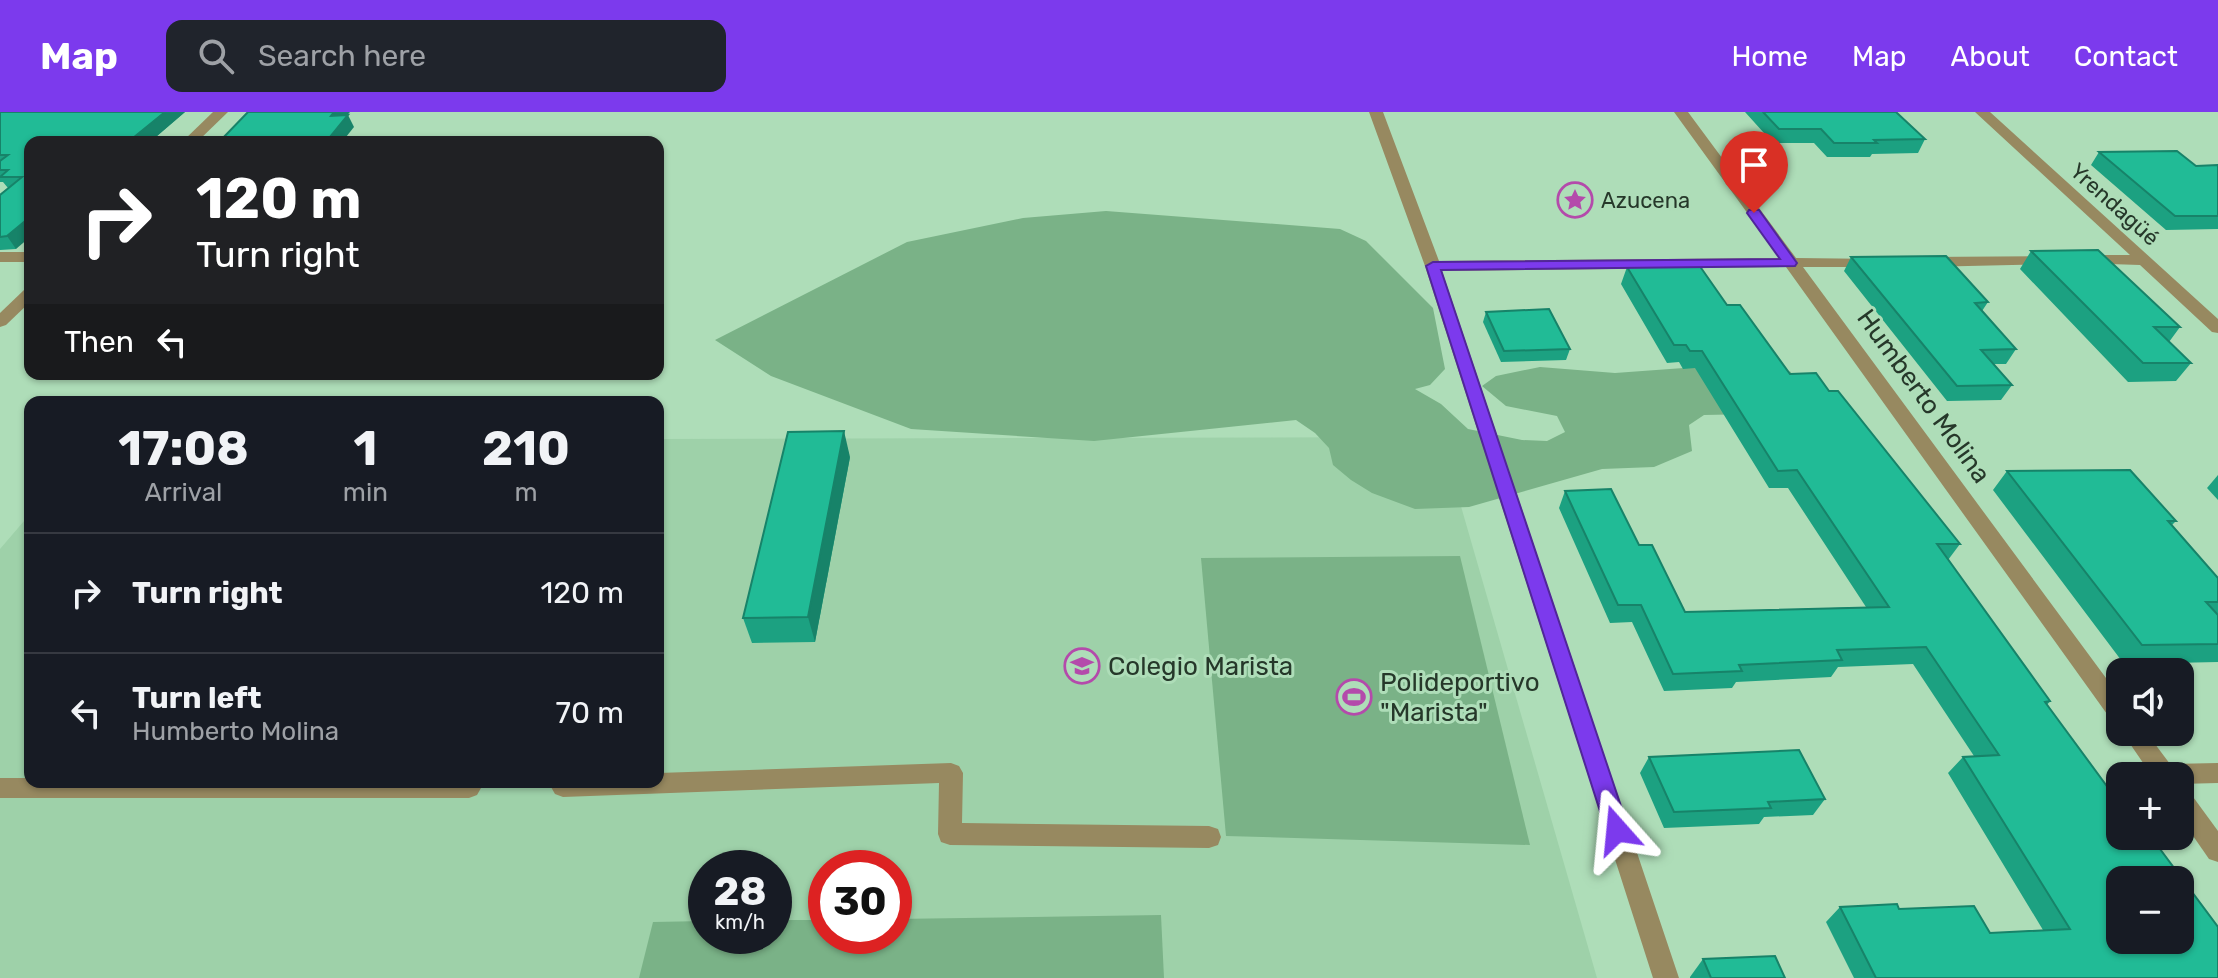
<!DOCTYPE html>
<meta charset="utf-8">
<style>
:root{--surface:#171b24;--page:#20242c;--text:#f1f3f6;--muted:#9ea1a6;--line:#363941;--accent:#7c3aed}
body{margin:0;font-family:Rubik,sans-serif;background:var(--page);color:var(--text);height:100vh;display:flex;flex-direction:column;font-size:30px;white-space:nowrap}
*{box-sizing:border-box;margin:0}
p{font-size:26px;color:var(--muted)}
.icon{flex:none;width:44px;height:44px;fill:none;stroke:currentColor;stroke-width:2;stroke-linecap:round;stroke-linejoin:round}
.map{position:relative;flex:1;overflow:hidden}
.drawer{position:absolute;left:24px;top:284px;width:640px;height:392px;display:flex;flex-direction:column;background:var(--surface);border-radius:16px;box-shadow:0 2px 6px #0004}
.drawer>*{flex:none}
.top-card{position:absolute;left:24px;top:24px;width:640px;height:244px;border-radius:16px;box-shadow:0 2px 6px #0004;background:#202124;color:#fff;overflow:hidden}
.tools{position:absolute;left:2106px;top:546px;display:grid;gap:16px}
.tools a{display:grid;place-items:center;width:88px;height:88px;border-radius:16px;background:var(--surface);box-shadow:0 2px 6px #0004;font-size:40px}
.speed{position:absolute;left:688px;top:738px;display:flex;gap:16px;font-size:40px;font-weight:700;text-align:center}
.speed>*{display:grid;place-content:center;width:104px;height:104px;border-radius:50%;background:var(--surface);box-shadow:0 2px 6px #0004;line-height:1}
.speed small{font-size:20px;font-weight:400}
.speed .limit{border:12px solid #d22;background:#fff;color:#111}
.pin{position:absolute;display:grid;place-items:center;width:68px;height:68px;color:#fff;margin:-82px -34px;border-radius:50% 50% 50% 0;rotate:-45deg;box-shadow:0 0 8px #0007}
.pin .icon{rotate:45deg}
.me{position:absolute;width:88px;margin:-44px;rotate:342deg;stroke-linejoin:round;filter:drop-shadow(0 0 6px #0008)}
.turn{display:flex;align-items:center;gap:28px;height:168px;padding:0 40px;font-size:36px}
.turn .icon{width:104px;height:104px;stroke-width:2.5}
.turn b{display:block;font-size:56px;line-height:68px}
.then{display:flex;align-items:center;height:76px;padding:0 40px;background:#0003;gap:16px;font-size:30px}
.eta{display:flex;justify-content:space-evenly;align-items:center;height:136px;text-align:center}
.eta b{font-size:48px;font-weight:700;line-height:56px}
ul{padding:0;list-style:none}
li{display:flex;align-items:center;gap:24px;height:120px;padding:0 40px;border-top:2px solid var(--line)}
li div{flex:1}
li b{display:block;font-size:30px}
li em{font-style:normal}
header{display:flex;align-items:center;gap:48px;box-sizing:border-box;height:112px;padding:0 40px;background:var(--accent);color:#fff}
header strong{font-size:38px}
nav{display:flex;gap:44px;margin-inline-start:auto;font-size:28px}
.search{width:560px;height:72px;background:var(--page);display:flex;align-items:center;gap:20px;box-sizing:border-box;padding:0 28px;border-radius:16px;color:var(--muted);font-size:30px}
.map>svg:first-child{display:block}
</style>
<header>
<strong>Map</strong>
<div class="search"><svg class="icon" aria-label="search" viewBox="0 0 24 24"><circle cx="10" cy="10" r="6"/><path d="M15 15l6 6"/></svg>Search here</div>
<nav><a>Home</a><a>Map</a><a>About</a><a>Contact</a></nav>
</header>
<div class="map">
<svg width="2218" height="866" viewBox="0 0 2218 866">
<rect width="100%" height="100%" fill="#aeddb8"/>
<!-- built -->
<path fill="#9ed1a9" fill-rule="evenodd" d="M 1441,325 L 1597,866 L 0,866 L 0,437 L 30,402 L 30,670 L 658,670 L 658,327 ZM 706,756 L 774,756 L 774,824 L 706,824 ZM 826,756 L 894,756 L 894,824 L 826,824 Z"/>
<!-- green -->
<g fill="#7ab287">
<path d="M 1106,99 L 1340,117 L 1366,129 L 1433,196 L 1445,257 L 1430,273 L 1415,277 L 1441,292 L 1468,317 L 1522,328 L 1547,329 L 1565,320 L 1557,304 L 1506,294 L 1482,274 L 1496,264 L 1540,255 L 1615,261 L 1766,250 L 1791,260 L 1788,274 L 1753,302 L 1704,303 L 1689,313 L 1692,339 L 1654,355 L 1602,357 L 1469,395 L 1415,397 L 1372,381 L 1351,368 L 1333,353 L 1329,336 L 1315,321 L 1296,308 L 1094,329 L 911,317 L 771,264 L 715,228 L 907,130 L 1023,106 Z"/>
<path d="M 1460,444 L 1530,733 L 1226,724 L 1201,446 Z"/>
<path d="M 1161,803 L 1164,866 L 639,866 L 653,810 L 706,809 L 706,824 L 774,824 L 774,808 L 826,808 L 826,824 L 894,824 L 894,807 Z"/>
</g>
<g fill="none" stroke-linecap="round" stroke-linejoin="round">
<!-- minor -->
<g fill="#978960" fill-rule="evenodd">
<path d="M 213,0 L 228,0 L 197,30 L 182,30 Z"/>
<path d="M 1369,0 L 1383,0 L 1439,149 L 1780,146 L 1674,0 L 1688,0 L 1796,146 L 1881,147 L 1884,150 L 1876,155 L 1803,155 L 2120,585 L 2120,611 L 2112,609 L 1786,155 L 1442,159 L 1679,866 L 1653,866 L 1425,154 Z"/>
<path d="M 1975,0 L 1990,0 L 2218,207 L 2218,221 L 2212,220 L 2140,153 L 2079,151 L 2076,148 L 2084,143 L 2130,143 Z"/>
<rect x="0" y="140" width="30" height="10"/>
<path d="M 2052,144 L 2060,149 L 2057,152 L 1924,155 L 1916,150 L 1924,145 Z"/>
<path d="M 30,176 L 30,190 L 6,213 L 0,215 L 0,201 L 24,178 Z"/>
<path d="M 2122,620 L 2146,620 L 2170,652 L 2218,651 L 2218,671 L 2180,672 L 2180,664 L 2152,664 Z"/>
<path d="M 951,651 L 959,654 L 963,661 L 962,711 L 1209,714 L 1218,717 L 1221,725 L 1218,733 L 1209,736 L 950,733 L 941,730 L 938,722 L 939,671 L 563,685 L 555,682 L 551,675 L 553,670 L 658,670 L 658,661 Z"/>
<path d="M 0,666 L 30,666 L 30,670 L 478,670 L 481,676 L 477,683 L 469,686 L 0,686 Z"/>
<path d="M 2180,675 L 2188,678 L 2218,719 L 2218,750 L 2209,747 L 2180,705 Z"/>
</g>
</g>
<!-- wall -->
<g fill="#1ca181">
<path d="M 0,0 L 185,0 L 150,30 L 30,30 L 16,137 L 0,138 L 0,82 L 8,76 L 3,70 L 0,70 Z"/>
<path d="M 1745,0 L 1896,0 L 1925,27 L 1918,41 L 1872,42 L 1870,45 L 1827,45 L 1814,31 L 1773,31 Z"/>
<path d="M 2099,40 L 2196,54 L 2218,53 L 2218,117 L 2166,118 L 2091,53 Z"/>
<path d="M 2031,139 L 2180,215 L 2169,230 L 2191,251 L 2176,269 L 2128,270 L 2020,157 Z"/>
<path d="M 1851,145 L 1988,190 L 1982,199 L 2016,237 L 2006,252 L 1994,252 L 2012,273 L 2001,288 L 1947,289 L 1844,159 Z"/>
<path d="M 1627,155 L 1727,193 L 1790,262 L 1829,279 L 1960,432 L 1948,448 L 2050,589 L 2047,593 L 2218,866 L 1854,866 L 1826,810 L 1840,795 L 1899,797 L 1990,821 L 2043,818 L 1948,661 L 1963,645 L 1974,644 L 1913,552 L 1838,555 L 1831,565 L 1736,570 L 1732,576 L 1664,579 L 1632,510 L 1610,511 L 1559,396 L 1565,379 L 1639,433 L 1685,500 L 1866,495 L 1788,376 L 1769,376 L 1695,256 L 1683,257 L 1679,250 L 1667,251 L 1621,172 Z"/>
<path d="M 1486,200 L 1570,237 L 1566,248 L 1501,250 L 1483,210 Z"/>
<path d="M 850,345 L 815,530 L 752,531 L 743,506 Z"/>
<path d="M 2007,359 L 2176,409 L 2172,413 L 2218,466 L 2218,550 L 2124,552 L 1993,378 Z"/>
<path d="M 2218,363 L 2218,388 L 2207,376 Z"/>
<path d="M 1649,645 L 1825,687 L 1813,703 L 1764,705 L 1759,712 L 1664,716 L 1640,661 Z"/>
<path d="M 1703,847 L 1785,866 L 1690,866 L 1690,865 Z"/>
</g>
<!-- shaded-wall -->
<g fill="#178369">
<path d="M 165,0 L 185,0 L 150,30 L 128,30 Z"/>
<path d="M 334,0 L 350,0 L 336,16 L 331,4 Z"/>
<path d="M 348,3 L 354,15 L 342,30 L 326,30 Z"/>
<path d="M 30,105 L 30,125 L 16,137 L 7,124 Z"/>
<path d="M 844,319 L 850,345 L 815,530 L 808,505 Z"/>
</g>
<!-- building -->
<g fill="#21bb96" stroke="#178369" stroke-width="2" fill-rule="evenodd">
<path d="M 0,0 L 165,0 L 128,30 L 30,30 L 30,105 L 7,124 L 0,125 L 0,83 L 22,65 L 0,65 L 8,58 L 0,58 L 0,49 L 8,43 L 0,43 Z"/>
<path d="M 248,0 L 334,0 L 331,4 L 348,3 L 326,30 L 219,30 Z"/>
<path d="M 1763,0 L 1896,0 L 1925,27 L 1874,28 L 1877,31 L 1834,31 L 1821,17 L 1779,17 Z"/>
<path d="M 2177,39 L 2196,54 L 2218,53 L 2218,104 L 2175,104 L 2099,40 Z"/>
<path d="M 2098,138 L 2180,215 L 2154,215 L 2191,251 L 2143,251 L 2031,139 Z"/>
<path d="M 1946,144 L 1988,190 L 1975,191 L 2016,237 L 1981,238 L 2012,273 L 1957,274 L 1851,145 Z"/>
<path d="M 1699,153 L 1727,193 L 1740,193 L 1790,262 L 1816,261 L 1829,279 L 1838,279 L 1960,432 L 1937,432 L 2050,589 L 2045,590 L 2120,692 L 2120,724 L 2143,724 L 2147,729 L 2154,729 L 2218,815 L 2218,866 L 1876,866 L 1840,795 L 1897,792 L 1899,797 L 1974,794 L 1990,821 L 2070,817 L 1963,645 L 1999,643 L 1926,535 L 1837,538 L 1842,548 L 1739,553 L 1742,559 L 1673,562 L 1641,493 L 1618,493 L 1565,379 L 1611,377 L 1639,433 L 1652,433 L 1685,500 L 1889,495 L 1797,358 L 1778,359 L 1702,239 L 1690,239 L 1686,233 L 1674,233 L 1627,155 ZM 2120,768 L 2180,768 L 2180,828 L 2120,828 Z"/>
<path d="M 1549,197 L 1570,237 L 1504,239 L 1486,200 Z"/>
<path d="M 844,319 L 808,505 L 743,506 L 788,320 Z"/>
<path d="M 2130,358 L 2176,409 L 2168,409 L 2218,466 L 2218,490 L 2206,490 L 2218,503 L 2218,532 L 2142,533 L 2007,359 Z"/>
<path d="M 1799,638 L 1825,687 L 1768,690 L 1771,696 L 1674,700 L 1649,645 Z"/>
<path d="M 1775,844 L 1785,866 L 1711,866 L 1703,847 Z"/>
</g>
<!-- route -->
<path fill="#7c3aed" stroke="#51269a" stroke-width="2" d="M 1749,98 L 1759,98 L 1797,151 L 1795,154 L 1441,158 L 1629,718 L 1625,725 L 1617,727 L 1610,725 L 1606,718 L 1426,154 L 1433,150 L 1780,147 L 1747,101 Z"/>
<!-- icons -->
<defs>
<symbol id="sight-ring" viewBox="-11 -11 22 22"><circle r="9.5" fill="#aeddb8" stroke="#b44aab" stroke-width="1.5"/><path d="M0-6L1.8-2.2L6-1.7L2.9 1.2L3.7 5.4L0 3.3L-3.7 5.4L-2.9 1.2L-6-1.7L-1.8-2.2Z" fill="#b44aab"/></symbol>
<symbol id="school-ring" viewBox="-11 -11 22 22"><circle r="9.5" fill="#aeddb8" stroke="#b44aab" stroke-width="1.5"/><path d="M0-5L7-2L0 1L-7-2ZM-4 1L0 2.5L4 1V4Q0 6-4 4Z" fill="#b44aab"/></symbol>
<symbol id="stadium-ring" viewBox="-11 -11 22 22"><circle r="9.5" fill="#aeddb8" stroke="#b44aab" stroke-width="1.5"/><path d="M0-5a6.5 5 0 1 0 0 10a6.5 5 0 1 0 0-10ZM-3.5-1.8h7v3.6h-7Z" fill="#b44aab"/></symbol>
</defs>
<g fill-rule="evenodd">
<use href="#sight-ring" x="1555" y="68" width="40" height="40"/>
<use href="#school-ring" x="1062" y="534" width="40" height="40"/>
<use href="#stadium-ring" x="1334" y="565" width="40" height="40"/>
</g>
<g text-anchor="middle" stroke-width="6" stroke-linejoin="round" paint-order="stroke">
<!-- far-poi labels -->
<g font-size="22" fill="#26382a" stroke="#aeddb8" text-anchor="start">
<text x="1601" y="96">Azucena</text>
</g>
<!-- far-street labels -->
<g font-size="22" fill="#26382a" stroke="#aeddb8">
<text transform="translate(2115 92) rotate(42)" y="8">Yrendagüé</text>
</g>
<!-- street labels -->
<g font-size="26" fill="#26382a" stroke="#aeddb8">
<text transform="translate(1924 284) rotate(54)" y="9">Humberto Molina</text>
</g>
<!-- poi labels -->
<g font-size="26" fill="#26382a" stroke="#aeddb8" text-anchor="start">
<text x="1108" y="563">Colegio Marista</text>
<text x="1380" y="579">Polideportivo<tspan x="1380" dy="30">"Marista"</tspan></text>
</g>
</g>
</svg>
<div class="tools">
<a><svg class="icon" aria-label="sound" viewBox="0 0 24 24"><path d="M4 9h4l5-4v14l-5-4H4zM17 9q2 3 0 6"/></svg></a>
<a>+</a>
<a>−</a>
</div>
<div class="speed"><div>28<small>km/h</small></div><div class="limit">30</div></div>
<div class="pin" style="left:1754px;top:101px;background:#d93025"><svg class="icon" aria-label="arrive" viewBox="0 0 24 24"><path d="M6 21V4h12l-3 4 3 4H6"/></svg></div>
<svg class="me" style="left:1617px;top:718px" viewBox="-20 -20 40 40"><path d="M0-17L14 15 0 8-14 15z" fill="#7c3aed" stroke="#fff" stroke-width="4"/></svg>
<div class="top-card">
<div class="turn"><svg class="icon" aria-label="right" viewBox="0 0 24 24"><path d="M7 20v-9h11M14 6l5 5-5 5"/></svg><div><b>120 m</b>Turn right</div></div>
<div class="then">Then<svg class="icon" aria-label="left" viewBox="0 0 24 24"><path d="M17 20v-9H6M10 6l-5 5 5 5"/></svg></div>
</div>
<section class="drawer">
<div class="eta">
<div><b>17:08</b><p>Arrival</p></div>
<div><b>1</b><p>min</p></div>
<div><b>210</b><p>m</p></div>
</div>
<ul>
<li><svg class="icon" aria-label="right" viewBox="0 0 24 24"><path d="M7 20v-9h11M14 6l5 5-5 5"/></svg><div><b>Turn right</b></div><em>120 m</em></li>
<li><svg class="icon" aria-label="left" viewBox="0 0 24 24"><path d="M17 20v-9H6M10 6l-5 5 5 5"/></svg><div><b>Turn left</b><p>Humberto Molina</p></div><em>70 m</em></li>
</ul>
</section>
</div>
